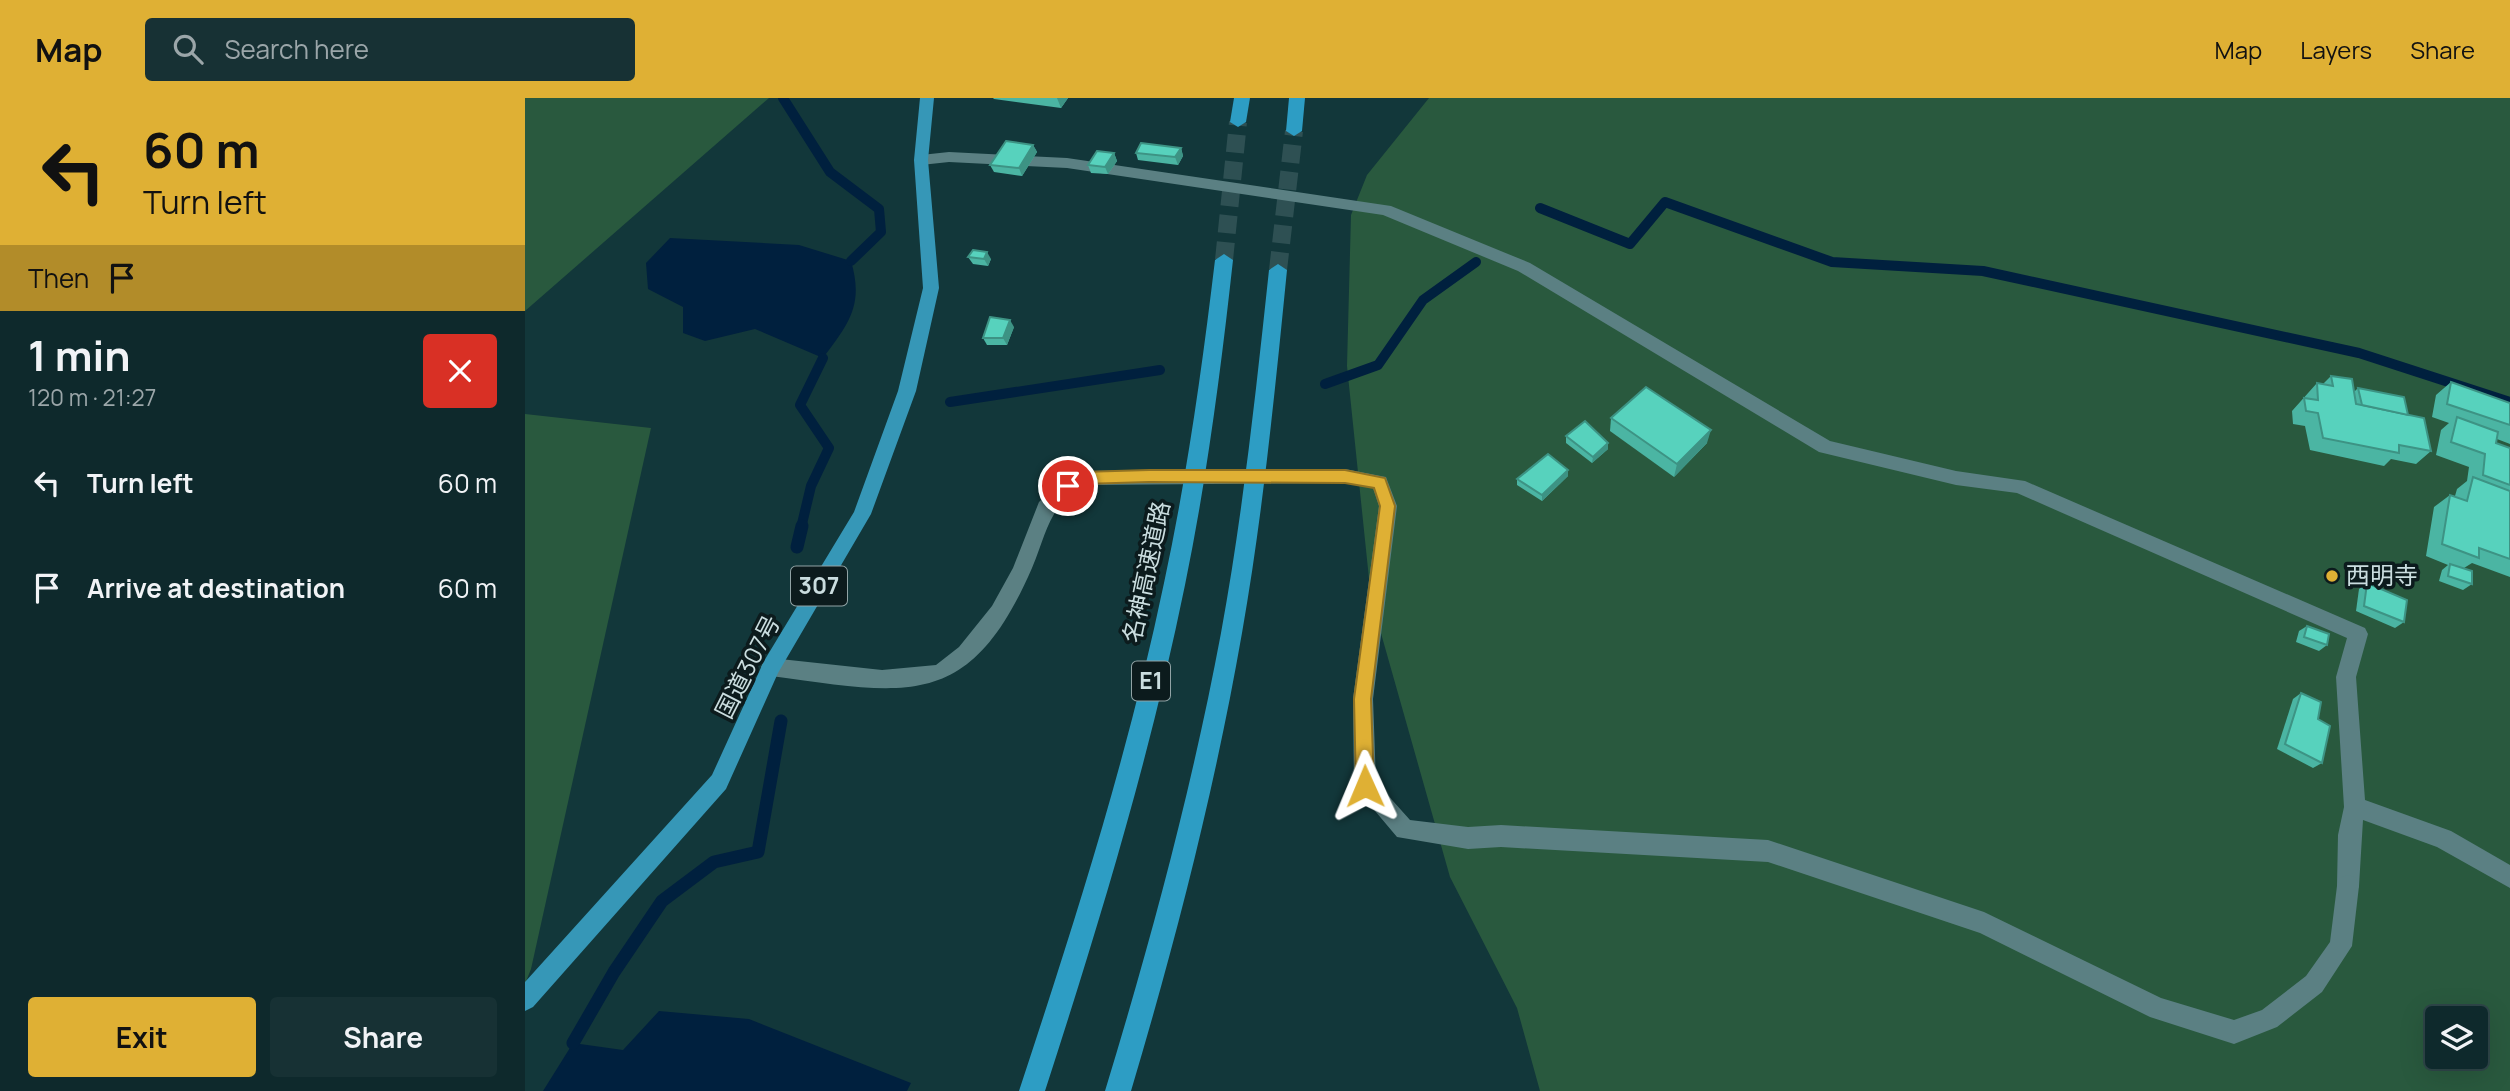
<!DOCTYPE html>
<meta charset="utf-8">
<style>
:root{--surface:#0e292c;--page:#173134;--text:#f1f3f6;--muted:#9ba6a9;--line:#2e4548;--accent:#dfb034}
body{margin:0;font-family:Manrope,"Noto Sans JP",sans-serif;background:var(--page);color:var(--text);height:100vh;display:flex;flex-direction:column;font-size:26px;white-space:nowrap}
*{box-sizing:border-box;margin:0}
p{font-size:23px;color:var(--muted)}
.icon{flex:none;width:38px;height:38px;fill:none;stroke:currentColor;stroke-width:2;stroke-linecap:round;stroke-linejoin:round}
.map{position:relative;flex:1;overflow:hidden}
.sheet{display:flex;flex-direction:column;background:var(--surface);width:525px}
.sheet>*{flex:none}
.banner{background:#dfb034;color:#111;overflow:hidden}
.tools{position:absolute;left:1900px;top:908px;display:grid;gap:14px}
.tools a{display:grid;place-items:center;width:63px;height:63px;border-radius:7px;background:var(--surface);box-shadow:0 7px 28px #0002,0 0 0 2px var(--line);font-size:35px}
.pin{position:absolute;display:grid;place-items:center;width:60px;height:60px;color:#fff;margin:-30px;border:4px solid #fff;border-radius:50%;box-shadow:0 2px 7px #0007}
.me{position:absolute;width:77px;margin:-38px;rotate:359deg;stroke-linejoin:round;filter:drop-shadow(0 0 5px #0008)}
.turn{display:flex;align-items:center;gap:24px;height:147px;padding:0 28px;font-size:32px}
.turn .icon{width:91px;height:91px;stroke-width:2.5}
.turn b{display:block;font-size:49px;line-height:60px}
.then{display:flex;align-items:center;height:66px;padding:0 28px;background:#0003;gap:14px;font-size:26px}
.round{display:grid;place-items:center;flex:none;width:74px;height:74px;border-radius:7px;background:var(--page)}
.headline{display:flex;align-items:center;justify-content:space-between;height:119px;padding:0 28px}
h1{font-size:42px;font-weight:700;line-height:52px}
.primary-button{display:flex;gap:14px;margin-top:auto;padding:14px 28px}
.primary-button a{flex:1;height:80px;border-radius:7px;background:var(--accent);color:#111;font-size:28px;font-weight:700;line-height:80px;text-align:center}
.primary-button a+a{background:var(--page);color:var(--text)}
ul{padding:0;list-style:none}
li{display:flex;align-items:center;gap:21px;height:105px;padding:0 28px}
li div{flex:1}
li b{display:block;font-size:26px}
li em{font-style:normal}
header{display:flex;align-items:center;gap:42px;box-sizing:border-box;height:98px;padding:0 35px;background:var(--accent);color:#111}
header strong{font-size:33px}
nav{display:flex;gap:38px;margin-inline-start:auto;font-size:24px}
.search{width:490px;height:63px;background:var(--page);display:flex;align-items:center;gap:18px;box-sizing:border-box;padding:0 24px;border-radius:7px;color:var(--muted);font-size:26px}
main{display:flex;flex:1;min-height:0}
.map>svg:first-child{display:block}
</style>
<header>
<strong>Map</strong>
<div class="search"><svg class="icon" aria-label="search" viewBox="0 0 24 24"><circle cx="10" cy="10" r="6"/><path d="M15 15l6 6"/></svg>Search here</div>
<nav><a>Map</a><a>Layers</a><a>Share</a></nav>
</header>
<main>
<section class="sheet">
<div class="banner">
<div class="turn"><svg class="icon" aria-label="left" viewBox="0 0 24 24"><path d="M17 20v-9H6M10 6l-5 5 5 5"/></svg><div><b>60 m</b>Turn left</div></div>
<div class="then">Then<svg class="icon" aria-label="arrive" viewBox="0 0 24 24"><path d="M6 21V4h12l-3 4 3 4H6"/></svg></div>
</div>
<div class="headline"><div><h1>1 min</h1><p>120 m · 21:27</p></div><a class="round" style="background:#d93025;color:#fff"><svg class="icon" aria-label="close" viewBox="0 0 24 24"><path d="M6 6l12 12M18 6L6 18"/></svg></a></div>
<ul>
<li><svg class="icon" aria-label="left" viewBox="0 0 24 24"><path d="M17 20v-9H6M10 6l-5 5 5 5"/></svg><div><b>Turn left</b></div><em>60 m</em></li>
<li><svg class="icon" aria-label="arrive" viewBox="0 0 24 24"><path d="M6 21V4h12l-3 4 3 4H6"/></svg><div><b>Arrive at destination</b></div><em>60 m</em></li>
</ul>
<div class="primary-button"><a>Exit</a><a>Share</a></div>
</section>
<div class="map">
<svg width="1985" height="993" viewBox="0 0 1985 993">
<rect width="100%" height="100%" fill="#12373a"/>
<!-- green -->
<g fill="#29593e" fill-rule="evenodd">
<path d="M 0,0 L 244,0 L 0,213 Z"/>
<path d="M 904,0 L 1985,0 L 1985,993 L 1015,993 L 992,910 L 925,779 L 846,500 L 822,268 L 826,117 L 842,77 ZM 1913,920 L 1951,920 L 1951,959 L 1913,959 Z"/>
<path d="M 0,316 L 126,330 L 6,871 L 0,886 Z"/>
</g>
<!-- water -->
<g fill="#00203e">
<path d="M 145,140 L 274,147 L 326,163 C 339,207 324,225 298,260 L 230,231 L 180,243 L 158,235 L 158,209 L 123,191 L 121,165 Z"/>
<path d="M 134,913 L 224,921 L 386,985 L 382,993 L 18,993 L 48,945 L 98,952 Z"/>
</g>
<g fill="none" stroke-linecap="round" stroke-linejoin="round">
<!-- stream-far1 -->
<g stroke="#00203e" stroke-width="10">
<path d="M 258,0 L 305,74 L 354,111 L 356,134 L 326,163"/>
<path d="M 1015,110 L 1105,146 L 1140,104 L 1307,164 L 1458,173 L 1834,255 L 1985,304"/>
<path d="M 800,286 L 853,267 L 898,202 L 951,164"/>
<path d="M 425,304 L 635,272"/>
<path d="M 276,430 L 286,388 L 304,350 L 275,307 L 298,260"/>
</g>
<!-- stream -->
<g stroke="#00203e" stroke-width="13">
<path d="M 272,449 L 277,428"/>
<path d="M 48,945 L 89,874 L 137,803 L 189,764 L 233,754 L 256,623"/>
</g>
<!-- motorway-tunnel -->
<g stroke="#2e5053" stroke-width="18" stroke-dasharray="18 9" stroke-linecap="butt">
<path d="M 699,162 L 713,24"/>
<path d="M 753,172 L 769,33"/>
</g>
<!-- service -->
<path fill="#5b8083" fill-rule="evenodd" d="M 424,54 L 542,60 L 866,108 L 1005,165 L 1305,343 L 1431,373 L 1500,383 L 1840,530 L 1843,536 L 1831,579 L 1840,702 L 1926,733 L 1985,767 L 1985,790 L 1912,749 L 1838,722 L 1834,788 L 1831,796 L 1823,799 L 1815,796 L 1812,788 L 1813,737 L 1819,709 L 1811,579 L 1822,540 L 1492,395 L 1431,387 L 1294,354 L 993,173 L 858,117 L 542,70 L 424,64 L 396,67 L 389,62 L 396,57 Z"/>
<!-- minor -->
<path fill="#5b8083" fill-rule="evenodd" d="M 820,371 L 861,379 L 872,408 L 848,601 L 851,684 L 885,722 L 943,729 L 976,727 L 1243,742 L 1459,814 L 1636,900 L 1709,922 L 1737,912 L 1781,878 L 1805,844 L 1812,788 L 1815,780 L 1823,777 L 1831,780 L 1834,788 L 1827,848 L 1797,894 L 1752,929 L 1709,946 L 1625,919 L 1455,835 L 1243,764 L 976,749 L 943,751 L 872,739 L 829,688 L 828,601 L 854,408 L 848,390 L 820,385 L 559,387 C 522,411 523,432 507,470 C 444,615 382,596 246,578 L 239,575 L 236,569 L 239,563 L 246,560 L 357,572 L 411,567 L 434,549 L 467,508 L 488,470 L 514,404 L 534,385 L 556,373 Z"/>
<!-- trunk -->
<path fill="#3697b7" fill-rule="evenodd" d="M 395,0 L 409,0 L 403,62 L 414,190 L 391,293 L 346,416 L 253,575 L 201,691 L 8,909 L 0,913 L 0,884 L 187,677 L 239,563 L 329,414 L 373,293 L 398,190 L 389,62 Z"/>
<!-- motorway -->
<g fill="#2d9dc4" fill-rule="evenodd">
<path d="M 709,0 L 725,0 L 721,24 L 713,29 L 705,24 Z"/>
<path d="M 764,0 L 780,0 L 777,33 L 769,38 L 761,33 Z"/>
<path d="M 699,156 L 708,162 C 696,271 682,380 660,487 C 625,659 574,826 520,993 L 494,993 C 549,826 603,658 639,485 C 662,378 677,271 690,162 Z"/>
<path d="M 753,166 L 762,172 C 750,293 738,415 717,535 C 690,690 651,842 606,993 L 580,993 C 626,842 667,690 696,535 C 718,415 731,293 744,172 Z"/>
</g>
</g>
<!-- wall -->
<g fill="#4bb5a3">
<path d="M 468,0 L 543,0 L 536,10 L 469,1 Z"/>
<path d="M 508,47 L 512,54 L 497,78 L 469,74 L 465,67 Z"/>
<path d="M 656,50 L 658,58 L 653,67 L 613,62 L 611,55 Z"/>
<path d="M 589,55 L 592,63 L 583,76 L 566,75 L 563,67 Z"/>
<path d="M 443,159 L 466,161 L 463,168 L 448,166 Z"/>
<path d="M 489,229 L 482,247 L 462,247 L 458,240 Z"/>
<path d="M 1806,278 L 1829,294 L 1833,290 L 1883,317 L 1906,353 L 1891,366 L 1866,361 L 1859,368 L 1785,352 L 1780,328 L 1768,326 L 1767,313 L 1792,285 L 1798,286 Z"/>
<path d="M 1926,284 L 1985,305 L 1985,346 L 1972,341 L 1971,345 L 1985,350 L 1985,479 L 1947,465 L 1939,470 L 1947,486 L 1938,492 L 1914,483 L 1917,472 L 1923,467 L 1901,458 L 1909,409 L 1925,397 L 1930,398 L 1932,391 L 1942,383 L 1944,369 L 1911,357 L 1916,332 L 1924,325 L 1907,319 L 1911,297 Z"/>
<path d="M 1086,320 L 1182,345 L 1149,379 L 1085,333 Z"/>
<path d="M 1041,338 L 1083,345 L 1083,351 L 1067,365 L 1041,345 Z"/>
<path d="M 1043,378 L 1017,403 L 992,387 L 992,381 Z"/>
<path d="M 1842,485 L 1879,524 L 1870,530 L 1831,513 L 1834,491 Z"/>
<path d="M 1782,528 L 1802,547 L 1794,553 L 1771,544 L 1774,533 Z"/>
<path d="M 1776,595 L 1793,621 L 1797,665 L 1788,670 L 1752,651 L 1768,601 Z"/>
</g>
<!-- shaded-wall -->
<g fill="#3d9384">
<path d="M 532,0 L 543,0 L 536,10 Z"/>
<path d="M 508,47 L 512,54 L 497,78 L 494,70 Z"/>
<path d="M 656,50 L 658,58 L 653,67 L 650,59 Z"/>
<path d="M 589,55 L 592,63 L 583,76 L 580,69 Z"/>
<path d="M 462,154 L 466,161 L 463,168 L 459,161 Z"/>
<path d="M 485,222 L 489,229 L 482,247 L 478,240 Z"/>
<path d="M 1186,332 L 1182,345 L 1149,379 L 1152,366 Z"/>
<path d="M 1083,345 L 1083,351 L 1067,365 L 1068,359 Z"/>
<path d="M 1043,372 L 1043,378 L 1017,403 L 1017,397 Z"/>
</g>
<!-- building -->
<g fill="#57d2bd" stroke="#3d9384" stroke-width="2">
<path d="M 481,43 L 508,47 L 494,70 L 465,67 Z"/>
<path d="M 616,45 L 656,50 L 650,59 L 611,55 Z"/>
<path d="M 572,53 L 589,55 L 580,69 L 563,67 Z"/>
<path d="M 448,152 L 462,154 L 459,161 L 443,159 Z"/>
<path d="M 465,219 L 485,222 L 478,240 L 458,240 Z"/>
<path d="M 1806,278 L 1827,281 L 1831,306 L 1899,320 L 1906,353 L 1874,347 L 1874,355 L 1798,340 L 1793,315 L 1781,313 L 1779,300 L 1793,302 L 1792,285 L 1808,288 Z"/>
<path d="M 1926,284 L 1985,305 L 1985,327 L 1922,306 Z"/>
<path d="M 1121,289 L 1186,332 L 1152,366 L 1086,320 Z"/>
<path d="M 1833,290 L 1879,299 L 1883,317 L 1837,307 Z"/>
<path d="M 1932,319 L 1973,334 L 1971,345 L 1985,350 L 1985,387 L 1958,377 L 1960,356 L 1926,344 Z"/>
<path d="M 1060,323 L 1083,345 L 1068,359 L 1041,338 Z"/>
<path d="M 1023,356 L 1043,372 L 1017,397 L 992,381 Z"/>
<path d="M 1948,379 L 1985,393 L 1985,461 L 1954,450 L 1954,460 L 1917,446 L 1925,397 L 1942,403 Z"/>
<path d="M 1925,466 L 1947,473 L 1947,486 L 1923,478 Z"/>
<path d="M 1842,485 L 1882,502 L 1879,524 L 1839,508 Z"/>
<path d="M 1782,528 L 1804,536 L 1802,547 L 1779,539 Z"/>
<path d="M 1776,595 L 1796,604 L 1793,621 L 1805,628 L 1797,665 L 1760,646 Z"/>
</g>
<!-- route -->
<path fill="#dfb034" stroke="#917222" stroke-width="2" d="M 624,372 L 820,372 L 860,380 L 870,408 L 846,601 L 849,688 L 846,694 L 840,696 L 834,694 L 831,688 L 829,601 L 855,408 L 849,390 L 820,385 L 624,384 L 558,386 L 543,394 L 535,388 L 556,374 Z"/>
<!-- markers -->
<circle fill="#dfb034" stroke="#0c1b1d" stroke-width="2.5" cx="1807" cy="478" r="7"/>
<g text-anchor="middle" stroke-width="7" stroke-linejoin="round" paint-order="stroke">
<!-- shield labels -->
<g fill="#0c1b1d" stroke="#91a3a5" stroke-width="2">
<rect x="266" y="468.5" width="56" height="39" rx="5"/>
<rect x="607" y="563.5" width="38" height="39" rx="5"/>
</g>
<g font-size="23" font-weight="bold" fill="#cadddf">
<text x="294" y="496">307</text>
<text x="626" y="591">E1</text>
</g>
<!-- street labels -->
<g font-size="24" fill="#cadddf" stroke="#0c1b1d">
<text transform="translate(622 474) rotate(-78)" y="8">名神高速道路</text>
<text transform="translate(223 569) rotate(-63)" y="8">国道307号</text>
</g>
<!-- poi labels -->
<g font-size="24" fill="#cadddf" stroke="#0c1b1d" text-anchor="start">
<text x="1821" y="486">西明寺</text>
</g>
</g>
</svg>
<div class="tools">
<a><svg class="icon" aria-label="layers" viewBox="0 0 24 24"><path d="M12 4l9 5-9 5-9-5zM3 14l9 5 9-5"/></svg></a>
</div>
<div class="pin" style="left:543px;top:388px;background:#d93025"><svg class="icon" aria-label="arrive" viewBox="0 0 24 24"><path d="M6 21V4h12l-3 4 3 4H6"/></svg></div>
<svg class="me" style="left:840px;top:688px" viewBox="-20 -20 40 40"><path d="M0-17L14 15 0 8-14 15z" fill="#dfb034" stroke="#fff" stroke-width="4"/></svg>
</div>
</main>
